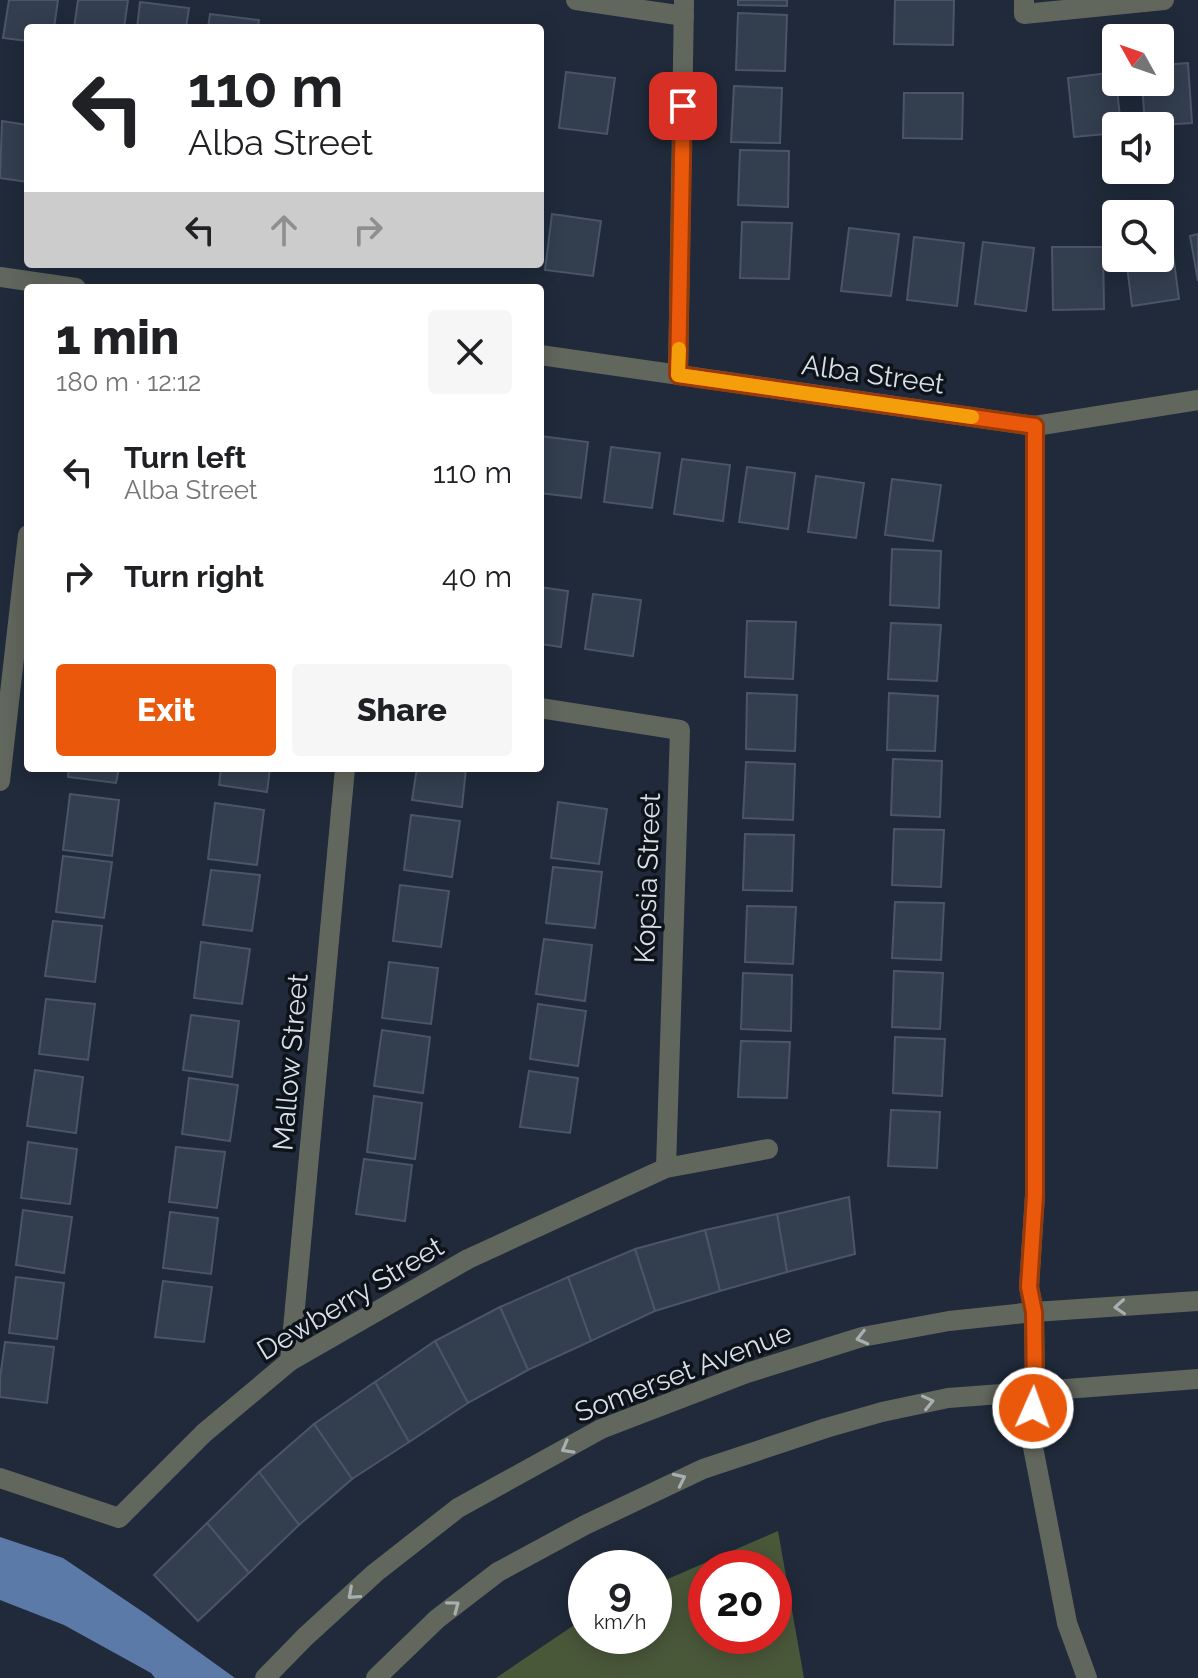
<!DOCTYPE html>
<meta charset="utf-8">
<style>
:root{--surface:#fff;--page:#f6f6f6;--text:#202124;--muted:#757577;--accent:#ea580c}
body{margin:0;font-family:Raleway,sans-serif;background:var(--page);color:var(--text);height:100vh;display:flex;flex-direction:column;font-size:30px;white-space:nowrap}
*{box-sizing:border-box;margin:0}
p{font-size:26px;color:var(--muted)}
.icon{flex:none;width:44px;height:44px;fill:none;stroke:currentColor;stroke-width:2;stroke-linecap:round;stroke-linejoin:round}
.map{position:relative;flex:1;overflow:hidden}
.panel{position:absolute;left:24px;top:284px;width:520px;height:488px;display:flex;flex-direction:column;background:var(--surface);border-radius:8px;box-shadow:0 4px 20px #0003}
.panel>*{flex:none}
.top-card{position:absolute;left:24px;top:24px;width:520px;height:244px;border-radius:8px;box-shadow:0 4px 20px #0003;background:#fff;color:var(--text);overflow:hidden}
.needle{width:52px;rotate:310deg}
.tools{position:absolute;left:1102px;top:24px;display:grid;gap:16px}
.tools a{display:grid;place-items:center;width:72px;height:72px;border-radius:8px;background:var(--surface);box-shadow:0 4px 20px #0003;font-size:40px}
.speed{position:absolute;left:568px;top:1550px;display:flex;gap:16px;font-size:40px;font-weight:700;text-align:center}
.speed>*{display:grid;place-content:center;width:104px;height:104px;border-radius:50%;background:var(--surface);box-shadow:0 4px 20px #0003;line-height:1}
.speed small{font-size:20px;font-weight:400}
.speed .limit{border:12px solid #d22;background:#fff;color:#111}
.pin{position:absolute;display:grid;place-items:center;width:68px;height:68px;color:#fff;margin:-34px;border-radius:16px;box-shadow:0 4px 12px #0006}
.me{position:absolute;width:88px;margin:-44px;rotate:2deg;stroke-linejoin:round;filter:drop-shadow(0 0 6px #0008)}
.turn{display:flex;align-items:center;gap:28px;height:168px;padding:0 32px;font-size:36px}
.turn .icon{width:104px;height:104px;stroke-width:2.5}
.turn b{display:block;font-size:56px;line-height:68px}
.lanes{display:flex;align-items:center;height:76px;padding:0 32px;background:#0003;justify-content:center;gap:40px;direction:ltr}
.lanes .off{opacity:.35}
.round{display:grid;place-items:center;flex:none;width:84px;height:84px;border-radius:8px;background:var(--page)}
.headline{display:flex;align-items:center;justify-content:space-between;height:136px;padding:0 32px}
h1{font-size:48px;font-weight:800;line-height:60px}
.button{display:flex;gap:16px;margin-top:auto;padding:16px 32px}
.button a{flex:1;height:92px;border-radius:8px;background:var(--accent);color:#fff;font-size:32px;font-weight:800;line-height:92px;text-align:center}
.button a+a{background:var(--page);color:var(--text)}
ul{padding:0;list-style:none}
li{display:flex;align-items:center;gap:24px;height:104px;padding:0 32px}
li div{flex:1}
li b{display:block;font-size:30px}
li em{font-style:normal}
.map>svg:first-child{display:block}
</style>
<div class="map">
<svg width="1198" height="1678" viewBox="0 0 1198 1678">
<rect width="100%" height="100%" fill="#202a3a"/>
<!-- green -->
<path fill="#4a583a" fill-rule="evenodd" d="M 778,1531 L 804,1678 L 496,1678 L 586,1617 L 586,1636 L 654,1636 L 654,1585 ZM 706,1568 L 774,1568 L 774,1636 L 706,1636 Z"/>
<!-- water -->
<path fill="#5b7aa8" d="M 0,1537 L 63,1558 L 146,1614 L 235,1678 L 155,1678 L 151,1673 L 64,1625 L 0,1600 Z"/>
<!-- building -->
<g fill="#333e4f" stroke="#4a5668" stroke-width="2">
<path d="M 9,0 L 58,0 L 54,28 L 28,28 L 28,41 L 3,38 Z"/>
<path d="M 78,0 L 128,0 L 124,28 L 74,28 Z"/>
<path d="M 738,0 L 787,0 L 787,6 L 738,5 Z"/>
<path d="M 895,0 L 954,0 L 953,45 L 894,44 Z"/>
<path d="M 140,2 L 189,8 L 186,28 L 137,28 Z"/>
<path d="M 738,13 L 787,15 L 785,71 L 736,70 Z"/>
<path d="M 210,14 L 259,20 L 258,28 L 208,28 Z"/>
<path d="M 1188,63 L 1192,123 L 1145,126 L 1142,82 L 1160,82 L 1160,65 Z"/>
<path d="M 566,72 L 615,78 L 607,134 L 559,128 Z"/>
<path d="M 1115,72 L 1121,126 L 1116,126 L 1116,133 L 1074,137 L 1068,78 Z"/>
<path d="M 734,86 L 782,88 L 780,143 L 731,142 Z"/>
<path d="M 904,93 L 963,93 L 962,139 L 903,138 Z"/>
<path d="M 2,121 L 28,125 L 28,182 L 0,178 Z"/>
<path d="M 740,150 L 789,151 L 788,207 L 738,205 Z"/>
<path d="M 552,214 L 601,221 L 593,276 L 545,270 Z"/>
<path d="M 742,222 L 792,223 L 789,279 L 740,278 Z"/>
<path d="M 849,228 L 899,234 L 891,296 L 841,291 Z"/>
<path d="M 1198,234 L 1198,281 L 1190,236 Z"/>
<path d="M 914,237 L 964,243 L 957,306 L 907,300 Z"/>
<path d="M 1171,239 L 1179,299 L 1132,306 L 1126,258 L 1160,258 L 1160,241 Z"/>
<path d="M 983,242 L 1034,248 L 1026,311 L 975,304 Z"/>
<path d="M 1052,247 L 1103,247 L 1104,309 L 1053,310 Z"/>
<path d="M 540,436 L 588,442 L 581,498 L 540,493 Z"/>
<path d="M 611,447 L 660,453 L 652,508 L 604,502 Z"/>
<path d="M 682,459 L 730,465 L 723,521 L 674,514 Z"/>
<path d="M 747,467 L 795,473 L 788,529 L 739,522 Z"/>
<path d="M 816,476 L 864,483 L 856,538 L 808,532 Z"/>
<path d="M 892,479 L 941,485 L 933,541 L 885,535 Z"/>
<path d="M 892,549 L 941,551 L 939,608 L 890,605 Z"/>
<path d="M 540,587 L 568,591 L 561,647 L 540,644 Z"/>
<path d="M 593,594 L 641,600 L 633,656 L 585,649 Z"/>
<path d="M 747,621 L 796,622 L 793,679 L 745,677 Z"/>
<path d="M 891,623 L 941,625 L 937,681 L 888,679 Z"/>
<path d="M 747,693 L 797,695 L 795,751 L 746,749 Z"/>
<path d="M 889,693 L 938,696 L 935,751 L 887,750 Z"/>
<path d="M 893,759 L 942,761 L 940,817 L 891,815 Z"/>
<path d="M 746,762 L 795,764 L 793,820 L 743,818 Z"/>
<path d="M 69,768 L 119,768 L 116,783 L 68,777 Z"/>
<path d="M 221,768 L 270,768 L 267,792 L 219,785 Z"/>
<path d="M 417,768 L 466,768 L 462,807 L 412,800 Z"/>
<path d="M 70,794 L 119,800 L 112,856 L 63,850 Z"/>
<path d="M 558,802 L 607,809 L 599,864 L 551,858 Z"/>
<path d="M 215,803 L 264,810 L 257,865 L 208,859 Z"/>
<path d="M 411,815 L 460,821 L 452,877 L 404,870 Z"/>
<path d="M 894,829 L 944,830 L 941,887 L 892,885 Z"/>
<path d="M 745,834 L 794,835 L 792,891 L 743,890 Z"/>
<path d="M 63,856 L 112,862 L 104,918 L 56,912 Z"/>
<path d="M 553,867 L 602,872 L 595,928 L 546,923 Z"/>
<path d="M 211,870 L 260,875 L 252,931 L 203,925 Z"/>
<path d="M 400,885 L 449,891 L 441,947 L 393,941 Z"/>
<path d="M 895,902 L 944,903 L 941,960 L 892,958 Z"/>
<path d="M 747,906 L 796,907 L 793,964 L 745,962 Z"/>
<path d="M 53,921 L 102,926 L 95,982 L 45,976 Z"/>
<path d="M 544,939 L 592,945 L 585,1001 L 536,994 Z"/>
<path d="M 201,942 L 250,949 L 242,1004 L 194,998 Z"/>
<path d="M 389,962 L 438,968 L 431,1024 L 382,1018 Z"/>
<path d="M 894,971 L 943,973 L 940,1029 L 892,1027 Z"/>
<path d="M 743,973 L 792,975 L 791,1031 L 741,1029 Z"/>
<path d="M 46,999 L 95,1004 L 88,1060 L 39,1054 Z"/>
<path d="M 538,1004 L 586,1011 L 578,1066 L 530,1059 Z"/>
<path d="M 191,1015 L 239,1021 L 232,1077 L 183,1070 Z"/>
<path d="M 382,1030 L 430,1037 L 423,1093 L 374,1086 Z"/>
<path d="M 895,1037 L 945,1039 L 942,1096 L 893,1093 Z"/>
<path d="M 741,1041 L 790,1042 L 787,1098 L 738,1097 Z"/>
<path d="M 35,1070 L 83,1077 L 76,1133 L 27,1126 Z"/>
<path d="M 529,1071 L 578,1078 L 570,1133 L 520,1127 Z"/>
<path d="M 189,1078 L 238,1085 L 230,1141 L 182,1134 Z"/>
<path d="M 374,1096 L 422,1103 L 415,1159 L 367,1152 Z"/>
<path d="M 891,1110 L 940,1112 L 937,1168 L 888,1166 Z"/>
<path d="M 28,1142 L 77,1149 L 70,1204 L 21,1198 Z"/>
<path d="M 176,1147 L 225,1152 L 217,1208 L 169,1202 Z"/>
<path d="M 364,1159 L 412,1165 L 405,1221 L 356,1214 Z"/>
<path d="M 849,1197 L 855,1254 L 787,1272 L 777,1214 Z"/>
<path d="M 23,1210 L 72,1217 L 64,1273 L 16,1265 Z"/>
<path d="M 170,1212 L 218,1218 L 211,1274 L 163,1268 Z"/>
<path d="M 777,1214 L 787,1272 L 720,1291 L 705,1230 Z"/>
<path d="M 705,1230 L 720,1291 L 655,1311 L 635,1249 Z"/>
<path d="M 635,1249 L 655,1311 L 591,1341 L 568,1277 Z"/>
<path d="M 16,1277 L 64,1283 L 57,1339 L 9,1333 Z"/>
<path d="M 568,1277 L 591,1341 L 528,1370 L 500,1307 Z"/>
<path d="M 163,1281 L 212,1287 L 204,1342 L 155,1337 Z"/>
<path d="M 500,1307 L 528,1370 L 468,1403 L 435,1341 Z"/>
<path d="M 435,1341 L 468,1403 L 409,1442 L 375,1382 Z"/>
<path d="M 5,1342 L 54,1347 L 47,1403 L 0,1397 L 0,1378 Z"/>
<path d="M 375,1382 L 409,1442 L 352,1479 L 314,1424 Z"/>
<path d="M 314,1424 L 352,1479 L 299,1525 L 259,1472 Z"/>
<path d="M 259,1472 L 299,1525 L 249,1573 L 207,1523 Z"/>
<path d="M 207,1523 L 249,1573 L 198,1621 L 154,1575 Z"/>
</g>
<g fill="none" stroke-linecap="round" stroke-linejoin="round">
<!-- minor -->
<g stroke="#62675e" stroke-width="20">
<path d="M 576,0 L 684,16"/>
<path d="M 1024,0 L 1024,14 L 1164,0"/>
<path d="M 0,277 L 76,288"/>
<path d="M 540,355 L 1035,426 L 1198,400"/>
<path d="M 678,375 L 684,0"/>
<path d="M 1035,426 L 1035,1195 L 1029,1287 L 1034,1312 L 1035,1390 L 1032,1426 L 1033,1447 L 1067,1623 L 1087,1678"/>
<path d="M 540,708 L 680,730 L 666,1168"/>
<path d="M 0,781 L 28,535"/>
<path d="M 290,1361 L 345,768"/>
<path d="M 0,1478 L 119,1518 L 204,1433 L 290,1361 L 468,1259 L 666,1168 L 768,1149"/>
<path d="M 265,1678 L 305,1637 L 375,1573 L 458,1508 L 601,1429 L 747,1373 L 862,1337 L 949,1321 L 1034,1312 L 1198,1301"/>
<path d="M 376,1678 L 437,1619 L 498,1572 L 585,1525 L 703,1469 L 826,1428 L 882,1412 L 948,1398 L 1198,1379"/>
</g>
</g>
<!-- one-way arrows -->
<defs><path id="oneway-chevron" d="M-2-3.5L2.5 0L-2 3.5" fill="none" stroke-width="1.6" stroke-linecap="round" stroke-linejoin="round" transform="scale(2)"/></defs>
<g stroke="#a8afb1">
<use href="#oneway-chevron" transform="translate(1120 1307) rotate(176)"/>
<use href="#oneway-chevron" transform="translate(862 1338) rotate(166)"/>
<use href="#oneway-chevron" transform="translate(928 1402) rotate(-13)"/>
<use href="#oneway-chevron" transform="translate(567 1448) rotate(151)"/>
<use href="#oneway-chevron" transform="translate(680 1479) rotate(-25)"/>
<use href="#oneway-chevron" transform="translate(353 1594) rotate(138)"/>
<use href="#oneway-chevron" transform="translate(454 1606) rotate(-37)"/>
</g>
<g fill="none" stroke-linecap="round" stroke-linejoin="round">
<defs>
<path id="route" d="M 683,106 L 678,375 L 1035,426 L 1035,1195 L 1029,1287 L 1034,1312 L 1035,1390 L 1033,1408"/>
</defs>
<!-- route casing -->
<use href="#route" stroke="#983908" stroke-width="20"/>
<!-- route -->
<use href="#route" stroke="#ea580c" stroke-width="14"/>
<!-- slow -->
<path stroke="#f59e0b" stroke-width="14" d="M 679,349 L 678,375 L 972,417"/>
</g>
<g text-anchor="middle" stroke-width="7" stroke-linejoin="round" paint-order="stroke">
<!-- street labels -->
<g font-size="28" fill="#d7dfe9" stroke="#0e131a">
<text transform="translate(873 374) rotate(8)" y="10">Alba Street</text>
<text transform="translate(647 878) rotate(-88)" y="10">Kopsia Street</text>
<text transform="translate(290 1062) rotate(-85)" y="10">Mallow Street</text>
<text transform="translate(350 1298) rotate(-31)" y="10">Dewberry Street</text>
<text transform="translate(683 1372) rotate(-21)" y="10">Somerset Avenue</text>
</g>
</g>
</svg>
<div class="tools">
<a><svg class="needle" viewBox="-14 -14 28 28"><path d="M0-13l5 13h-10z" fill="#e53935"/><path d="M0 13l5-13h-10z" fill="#757577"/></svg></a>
<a><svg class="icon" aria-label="sound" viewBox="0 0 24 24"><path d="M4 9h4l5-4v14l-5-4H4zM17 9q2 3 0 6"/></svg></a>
<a><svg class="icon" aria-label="search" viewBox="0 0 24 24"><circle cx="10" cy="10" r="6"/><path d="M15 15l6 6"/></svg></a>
</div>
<div class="speed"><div>9<small>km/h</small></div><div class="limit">20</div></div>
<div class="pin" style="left:683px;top:106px;background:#d93025"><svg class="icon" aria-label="arrive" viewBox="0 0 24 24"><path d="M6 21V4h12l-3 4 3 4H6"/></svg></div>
<svg class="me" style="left:1033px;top:1408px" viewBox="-20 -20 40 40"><circle r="17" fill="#ea580c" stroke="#fff" stroke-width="3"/><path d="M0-11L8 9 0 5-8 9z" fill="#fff"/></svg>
<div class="top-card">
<div class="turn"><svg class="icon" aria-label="left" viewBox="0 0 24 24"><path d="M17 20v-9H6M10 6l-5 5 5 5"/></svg><div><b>110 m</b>Alba Street</div></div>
<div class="lanes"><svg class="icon" aria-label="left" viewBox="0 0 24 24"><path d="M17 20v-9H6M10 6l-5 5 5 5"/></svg><svg class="icon off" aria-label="ahead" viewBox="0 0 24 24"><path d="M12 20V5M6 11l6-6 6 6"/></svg><svg class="icon off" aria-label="right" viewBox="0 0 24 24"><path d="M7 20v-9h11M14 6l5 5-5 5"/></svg></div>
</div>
<section class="panel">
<div class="headline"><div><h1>1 min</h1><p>180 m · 12:12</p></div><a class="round"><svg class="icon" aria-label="close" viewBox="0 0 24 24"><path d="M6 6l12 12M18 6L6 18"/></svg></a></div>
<ul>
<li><svg class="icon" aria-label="left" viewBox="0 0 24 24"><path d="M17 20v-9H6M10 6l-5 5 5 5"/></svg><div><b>Turn left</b><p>Alba Street</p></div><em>110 m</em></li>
<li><svg class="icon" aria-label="right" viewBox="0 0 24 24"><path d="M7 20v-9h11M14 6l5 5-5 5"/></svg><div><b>Turn right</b></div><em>40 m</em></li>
</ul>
<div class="button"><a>Exit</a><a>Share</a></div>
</section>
</div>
